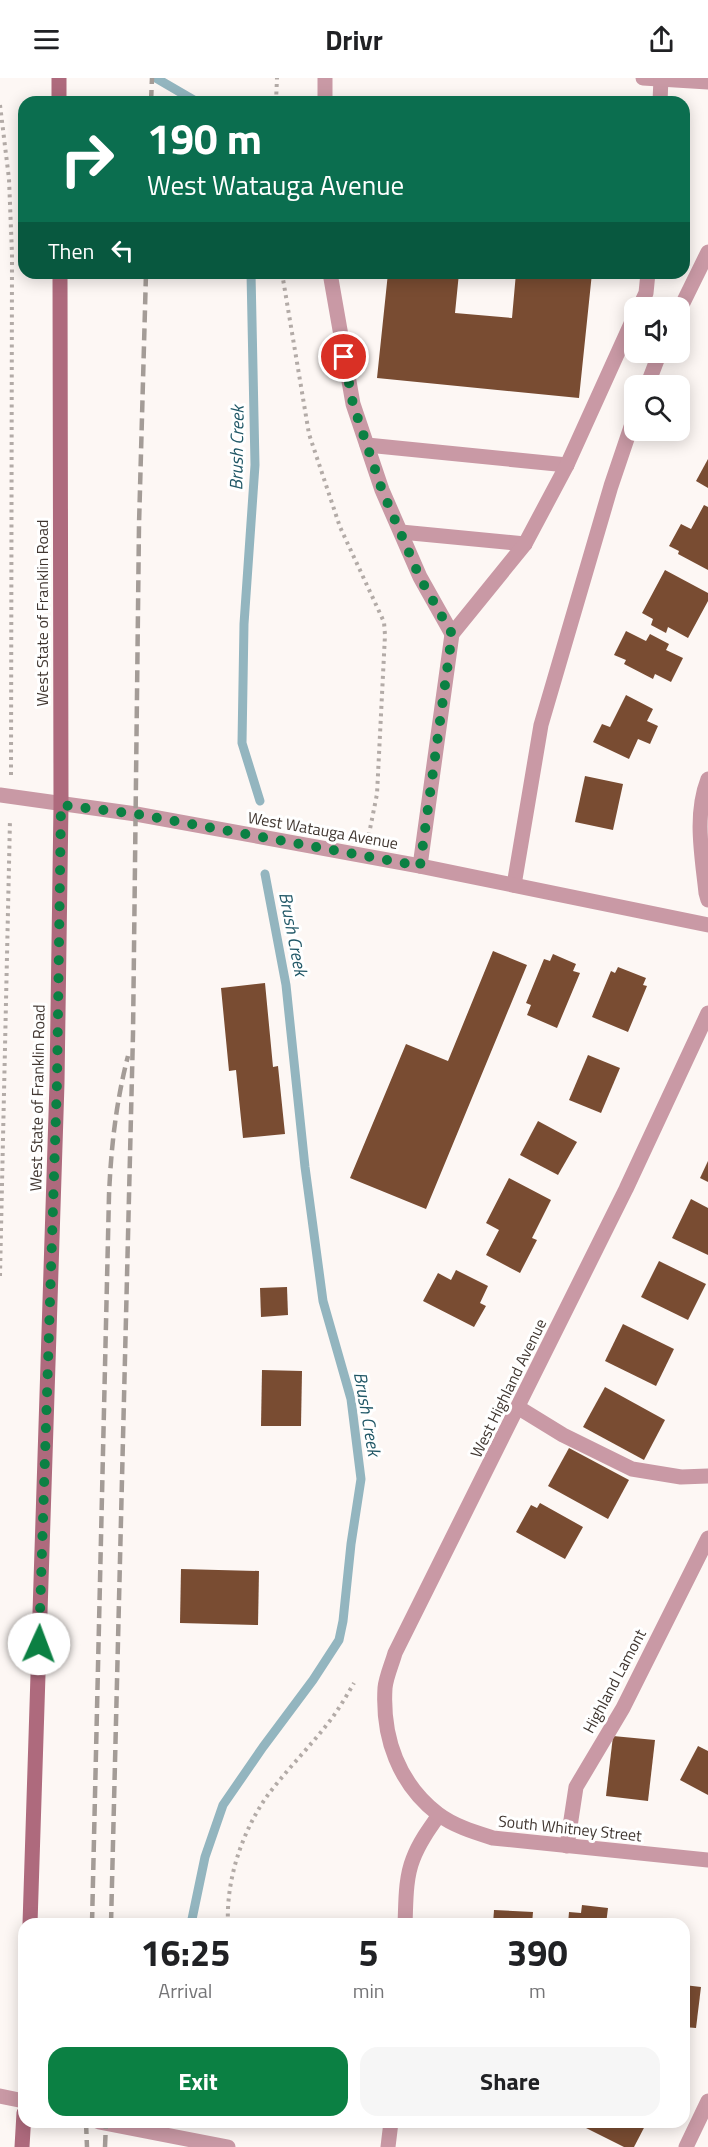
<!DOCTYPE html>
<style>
:root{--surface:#fff;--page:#f6f6f6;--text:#202124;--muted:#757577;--accent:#0b8043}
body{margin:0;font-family:"Titillium Web",sans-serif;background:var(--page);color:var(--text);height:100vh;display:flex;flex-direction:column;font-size:22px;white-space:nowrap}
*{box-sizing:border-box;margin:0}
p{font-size:20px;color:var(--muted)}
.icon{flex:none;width:33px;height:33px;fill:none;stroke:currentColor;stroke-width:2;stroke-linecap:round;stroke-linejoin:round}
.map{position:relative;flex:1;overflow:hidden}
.side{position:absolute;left:18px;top:1840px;width:672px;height:210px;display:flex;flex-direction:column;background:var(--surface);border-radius:18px;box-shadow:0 3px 15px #0003}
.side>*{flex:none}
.hud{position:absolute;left:18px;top:18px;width:672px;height:183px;border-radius:18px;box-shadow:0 3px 15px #0003;background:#0b6e4f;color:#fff;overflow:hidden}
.fabs{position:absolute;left:624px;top:219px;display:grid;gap:12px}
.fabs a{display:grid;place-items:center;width:66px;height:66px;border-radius:12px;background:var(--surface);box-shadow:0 3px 15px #0003;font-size:30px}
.pin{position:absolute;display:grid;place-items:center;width:51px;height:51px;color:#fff;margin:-26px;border:3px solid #fff;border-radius:50%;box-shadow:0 2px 6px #0007}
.me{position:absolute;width:66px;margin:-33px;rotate:2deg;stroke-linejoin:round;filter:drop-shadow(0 0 4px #0008)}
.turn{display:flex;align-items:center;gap:21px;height:126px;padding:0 30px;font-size:27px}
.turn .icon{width:78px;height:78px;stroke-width:2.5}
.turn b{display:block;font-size:42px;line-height:51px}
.then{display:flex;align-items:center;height:57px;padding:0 30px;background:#0003;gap:12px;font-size:22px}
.eta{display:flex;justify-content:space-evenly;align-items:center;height:102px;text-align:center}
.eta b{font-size:36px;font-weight:700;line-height:42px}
.cta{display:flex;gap:12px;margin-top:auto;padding:12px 30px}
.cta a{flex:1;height:69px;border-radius:18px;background:var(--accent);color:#fff;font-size:24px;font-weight:700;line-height:69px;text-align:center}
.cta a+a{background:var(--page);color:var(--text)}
header{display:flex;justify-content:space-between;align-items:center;height:78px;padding:0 30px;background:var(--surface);font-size:27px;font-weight:700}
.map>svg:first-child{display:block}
</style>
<header><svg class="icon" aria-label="menu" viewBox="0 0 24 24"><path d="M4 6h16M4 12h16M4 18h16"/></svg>Drivr<svg class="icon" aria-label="share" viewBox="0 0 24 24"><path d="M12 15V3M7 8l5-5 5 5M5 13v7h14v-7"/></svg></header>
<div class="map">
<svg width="708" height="2069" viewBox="0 0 708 2069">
<rect width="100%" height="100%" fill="#fdf7f4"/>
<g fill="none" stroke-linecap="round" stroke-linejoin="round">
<!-- stream -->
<g stroke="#93b5bf" stroke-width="9">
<path d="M 156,0 L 197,24"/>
<path d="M 251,195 L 255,387 L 244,546 L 242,665 L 260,723"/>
<path d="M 191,1846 L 205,1779 L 223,1727 L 263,1669 L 313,1602 L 339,1562 L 343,1543 L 351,1466 L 361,1401 L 351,1321 L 323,1223 L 305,1089 L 286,907 L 265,796"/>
</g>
</g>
<!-- building -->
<g fill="#794c32">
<path d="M 388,195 L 459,195 L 455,235 L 512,240 L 516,195 L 592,195 L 579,320 L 377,300 Z"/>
<path d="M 708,381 L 708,410 L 696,403 Z"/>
<path d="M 704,427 L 708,429 L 708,492 L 678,476 L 679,473 L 669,468 L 681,446 L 691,451 Z"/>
<path d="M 665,492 L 708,515 L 708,523 L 688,560 L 668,549 L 666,555 L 651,547 L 653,541 L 642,535 Z"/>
<path d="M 626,553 L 646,563 L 650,556 L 669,566 L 666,572 L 683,580 L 671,604 L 655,596 L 653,601 L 624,586 L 626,582 L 614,577 Z"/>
<path d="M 626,617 L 653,631 L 647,643 L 658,648 L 650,666 L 638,661 L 629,681 L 593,664 L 602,646 L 610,649 Z"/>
<path d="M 585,698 L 623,706 L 613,752 L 575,744 Z"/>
<path d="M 493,873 L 527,887 L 426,1131 L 350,1100 L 406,966 L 448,983 Z"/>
<path d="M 553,876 L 576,886 L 573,893 L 580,895 L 557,950 L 527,937 L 531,927 L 526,925 L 544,881 L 550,883 Z"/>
<path d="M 618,889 L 646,900 L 643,907 L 647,908 L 628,954 L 592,939 L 611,893 L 615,895 Z"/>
<path d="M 265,905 L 273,989 L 278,988 L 285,1056 L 243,1060 L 236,992 L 229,993 L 221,910 Z"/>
<path d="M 588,977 L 620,990 L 601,1035 L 569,1022 Z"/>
<path d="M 538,1043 L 577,1064 L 558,1097 L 520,1077 Z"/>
<path d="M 708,1083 L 708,1104 L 700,1100 Z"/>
<path d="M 509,1100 L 551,1122 L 532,1160 L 537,1162 L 520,1195 L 486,1177 L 499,1152 L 486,1145 Z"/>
<path d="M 691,1121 L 708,1130 L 708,1177 L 672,1160 Z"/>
<path d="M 659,1183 L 706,1206 L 688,1242 L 641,1219 Z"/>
<path d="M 456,1192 L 488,1208 L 480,1225 L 486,1228 L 474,1249 L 423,1223 L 438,1195 L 451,1202 Z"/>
<path d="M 287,1209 L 288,1237 L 261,1239 L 260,1210 Z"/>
<path d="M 623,1246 L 674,1271 L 656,1308 L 605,1283 Z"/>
<path d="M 262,1292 L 302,1293 L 301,1348 L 261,1348 Z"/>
<path d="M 605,1309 L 665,1342 L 644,1382 L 583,1349 Z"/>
<path d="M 569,1370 L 629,1402 L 608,1441 L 548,1408 Z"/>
<path d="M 540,1425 L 583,1449 L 565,1481 L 516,1454 L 531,1427 L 537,1430 Z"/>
<path d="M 181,1491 L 259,1493 L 258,1547 L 180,1545 Z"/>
<path d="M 613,1658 L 655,1662 L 648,1723 L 606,1718 Z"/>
<path d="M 698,1668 L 708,1673 L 708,1717 L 680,1702 Z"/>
<path d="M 582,1827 L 608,1830 L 606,1846 L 568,1846 L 569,1834 L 581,1835 Z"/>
<path d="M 494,1832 L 533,1834 L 532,1846 L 493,1846 Z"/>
<path d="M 684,1907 L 701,1909 L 696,1950 L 684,1949 Z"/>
<path d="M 584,2044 L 647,2044 L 634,2069 L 624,2069 L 582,2048 Z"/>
</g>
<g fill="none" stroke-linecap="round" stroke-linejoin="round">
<!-- path -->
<g stroke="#b3aba7" stroke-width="4" stroke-dasharray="3 4.5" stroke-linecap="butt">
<path d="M 276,24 L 277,0"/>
<path d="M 0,27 L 9,101 L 12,176 L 11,698"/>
<path d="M 282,195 L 309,356 L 340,449 L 384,544 L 385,557 L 377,716 L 369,756"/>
<path d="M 0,1198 L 10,741"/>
<path d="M 228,1846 C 226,1803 241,1757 265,1721 C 285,1693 311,1668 332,1640 C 340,1629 347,1617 354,1605"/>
</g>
<!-- service -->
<g stroke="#c999a5" stroke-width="15">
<path d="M 643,0 L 708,4"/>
<path d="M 325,24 L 325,0"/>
<path d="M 660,24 L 661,0"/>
<path d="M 330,195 L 353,326 L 382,412 L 420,499 L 452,556"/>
<path d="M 639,230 L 646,215 L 648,195"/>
<path d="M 680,231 L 708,174"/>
<path d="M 647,308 L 660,274"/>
<path d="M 367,367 L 567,387"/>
<path d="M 401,454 L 525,466"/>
<path d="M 420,788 L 452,556 L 525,466 L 567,387 L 634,239"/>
<path d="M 514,807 L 541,647 L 611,408 L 634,340"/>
<path d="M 519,1330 L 563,1357 L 632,1391 L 681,1399 L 708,1398"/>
<path d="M 567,1768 L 576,1709 L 623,1630 L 708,1460"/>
<path d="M 405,1846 C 406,1826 405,1801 413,1781 C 419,1765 429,1751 439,1737"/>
<path d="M 388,2069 L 391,2044"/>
</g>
<!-- minor -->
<g stroke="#c999a5" stroke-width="15">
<path d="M 708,701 C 694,737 702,777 706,815 L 708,822"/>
<path d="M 0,717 L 136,736 L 420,788 L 708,847"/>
<path d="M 708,935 L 626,1111 L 395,1575 C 392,1586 386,1599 385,1610 C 382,1660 399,1706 438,1736 C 454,1748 474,1754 493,1760 L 708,1782"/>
<path d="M 0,2018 L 24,2023"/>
<path d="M 99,2044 L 228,2069"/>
<path d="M 686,2069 L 708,2023"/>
</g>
<!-- secondary -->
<g stroke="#ae6a7d" stroke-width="15">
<path d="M 59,0 L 59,24"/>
<path d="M 30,1846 L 57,1005 L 61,727 L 60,195"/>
<path d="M 22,2069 L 24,2035"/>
</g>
<!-- rail -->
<g stroke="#a49c97" stroke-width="4.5" stroke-dasharray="12 6" stroke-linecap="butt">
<path d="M 151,24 L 152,0"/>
<path d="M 92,1846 L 109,1117 C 111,1070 116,1024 128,978"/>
<path d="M 111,1846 L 133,956 L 139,447 L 146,195"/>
<path d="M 86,2044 L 87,2069"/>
<path d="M 105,2069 L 106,2044"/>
</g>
</g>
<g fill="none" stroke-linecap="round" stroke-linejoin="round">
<!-- route -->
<path stroke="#0b8043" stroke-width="10" stroke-dasharray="0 18" d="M 39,1566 L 57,1005 L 61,727 L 136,736 L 420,788 L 452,556 L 420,500 L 382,412 L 353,326 L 344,279"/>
</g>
<g text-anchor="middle" stroke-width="6" stroke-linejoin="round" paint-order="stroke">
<!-- street labels -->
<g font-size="16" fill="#413731" stroke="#fff">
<text transform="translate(42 535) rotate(-90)" y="6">West State of Franklin Road</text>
<text transform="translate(323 752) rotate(10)" y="6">West Watauga Avenue</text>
<text transform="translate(37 1020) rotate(-89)" y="6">West State of Franklin Road</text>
<text transform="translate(508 1310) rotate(-64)" y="6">West Highland Avenue</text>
<text transform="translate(614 1603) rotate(-62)" y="6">Highland Lamont</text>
<text transform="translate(570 1750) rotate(6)" y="6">South Whitney Street</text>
</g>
<!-- water labels -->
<g font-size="18" font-style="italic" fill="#205766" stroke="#fff">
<text transform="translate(237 370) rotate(-89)" y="6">Brush Creek</text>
<text transform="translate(293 856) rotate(79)" y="6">Brush Creek</text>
<text transform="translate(367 1336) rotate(80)" y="6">Brush Creek</text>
</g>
</g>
</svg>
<div class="fabs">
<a><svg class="icon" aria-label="sound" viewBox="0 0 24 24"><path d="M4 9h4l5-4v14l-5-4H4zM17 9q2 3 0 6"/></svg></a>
<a><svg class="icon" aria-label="search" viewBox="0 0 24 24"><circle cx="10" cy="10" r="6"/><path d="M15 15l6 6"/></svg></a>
</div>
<div class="pin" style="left:344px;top:279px;background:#d93025"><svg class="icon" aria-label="arrive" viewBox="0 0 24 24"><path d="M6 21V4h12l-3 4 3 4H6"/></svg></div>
<svg class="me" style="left:39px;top:1566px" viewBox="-20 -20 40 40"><circle r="19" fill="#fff"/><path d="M0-13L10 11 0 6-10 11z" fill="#0b8043"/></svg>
<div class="hud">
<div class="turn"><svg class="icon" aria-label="right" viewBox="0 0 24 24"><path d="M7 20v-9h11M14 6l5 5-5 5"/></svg><div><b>190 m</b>West Watauga Avenue</div></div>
<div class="then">Then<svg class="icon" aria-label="left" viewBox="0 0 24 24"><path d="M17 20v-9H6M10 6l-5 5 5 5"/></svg></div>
</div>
<section class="side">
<div class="eta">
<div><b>16:25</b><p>Arrival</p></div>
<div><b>5</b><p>min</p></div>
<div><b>390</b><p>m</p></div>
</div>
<div class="cta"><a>Exit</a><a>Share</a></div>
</section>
</div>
